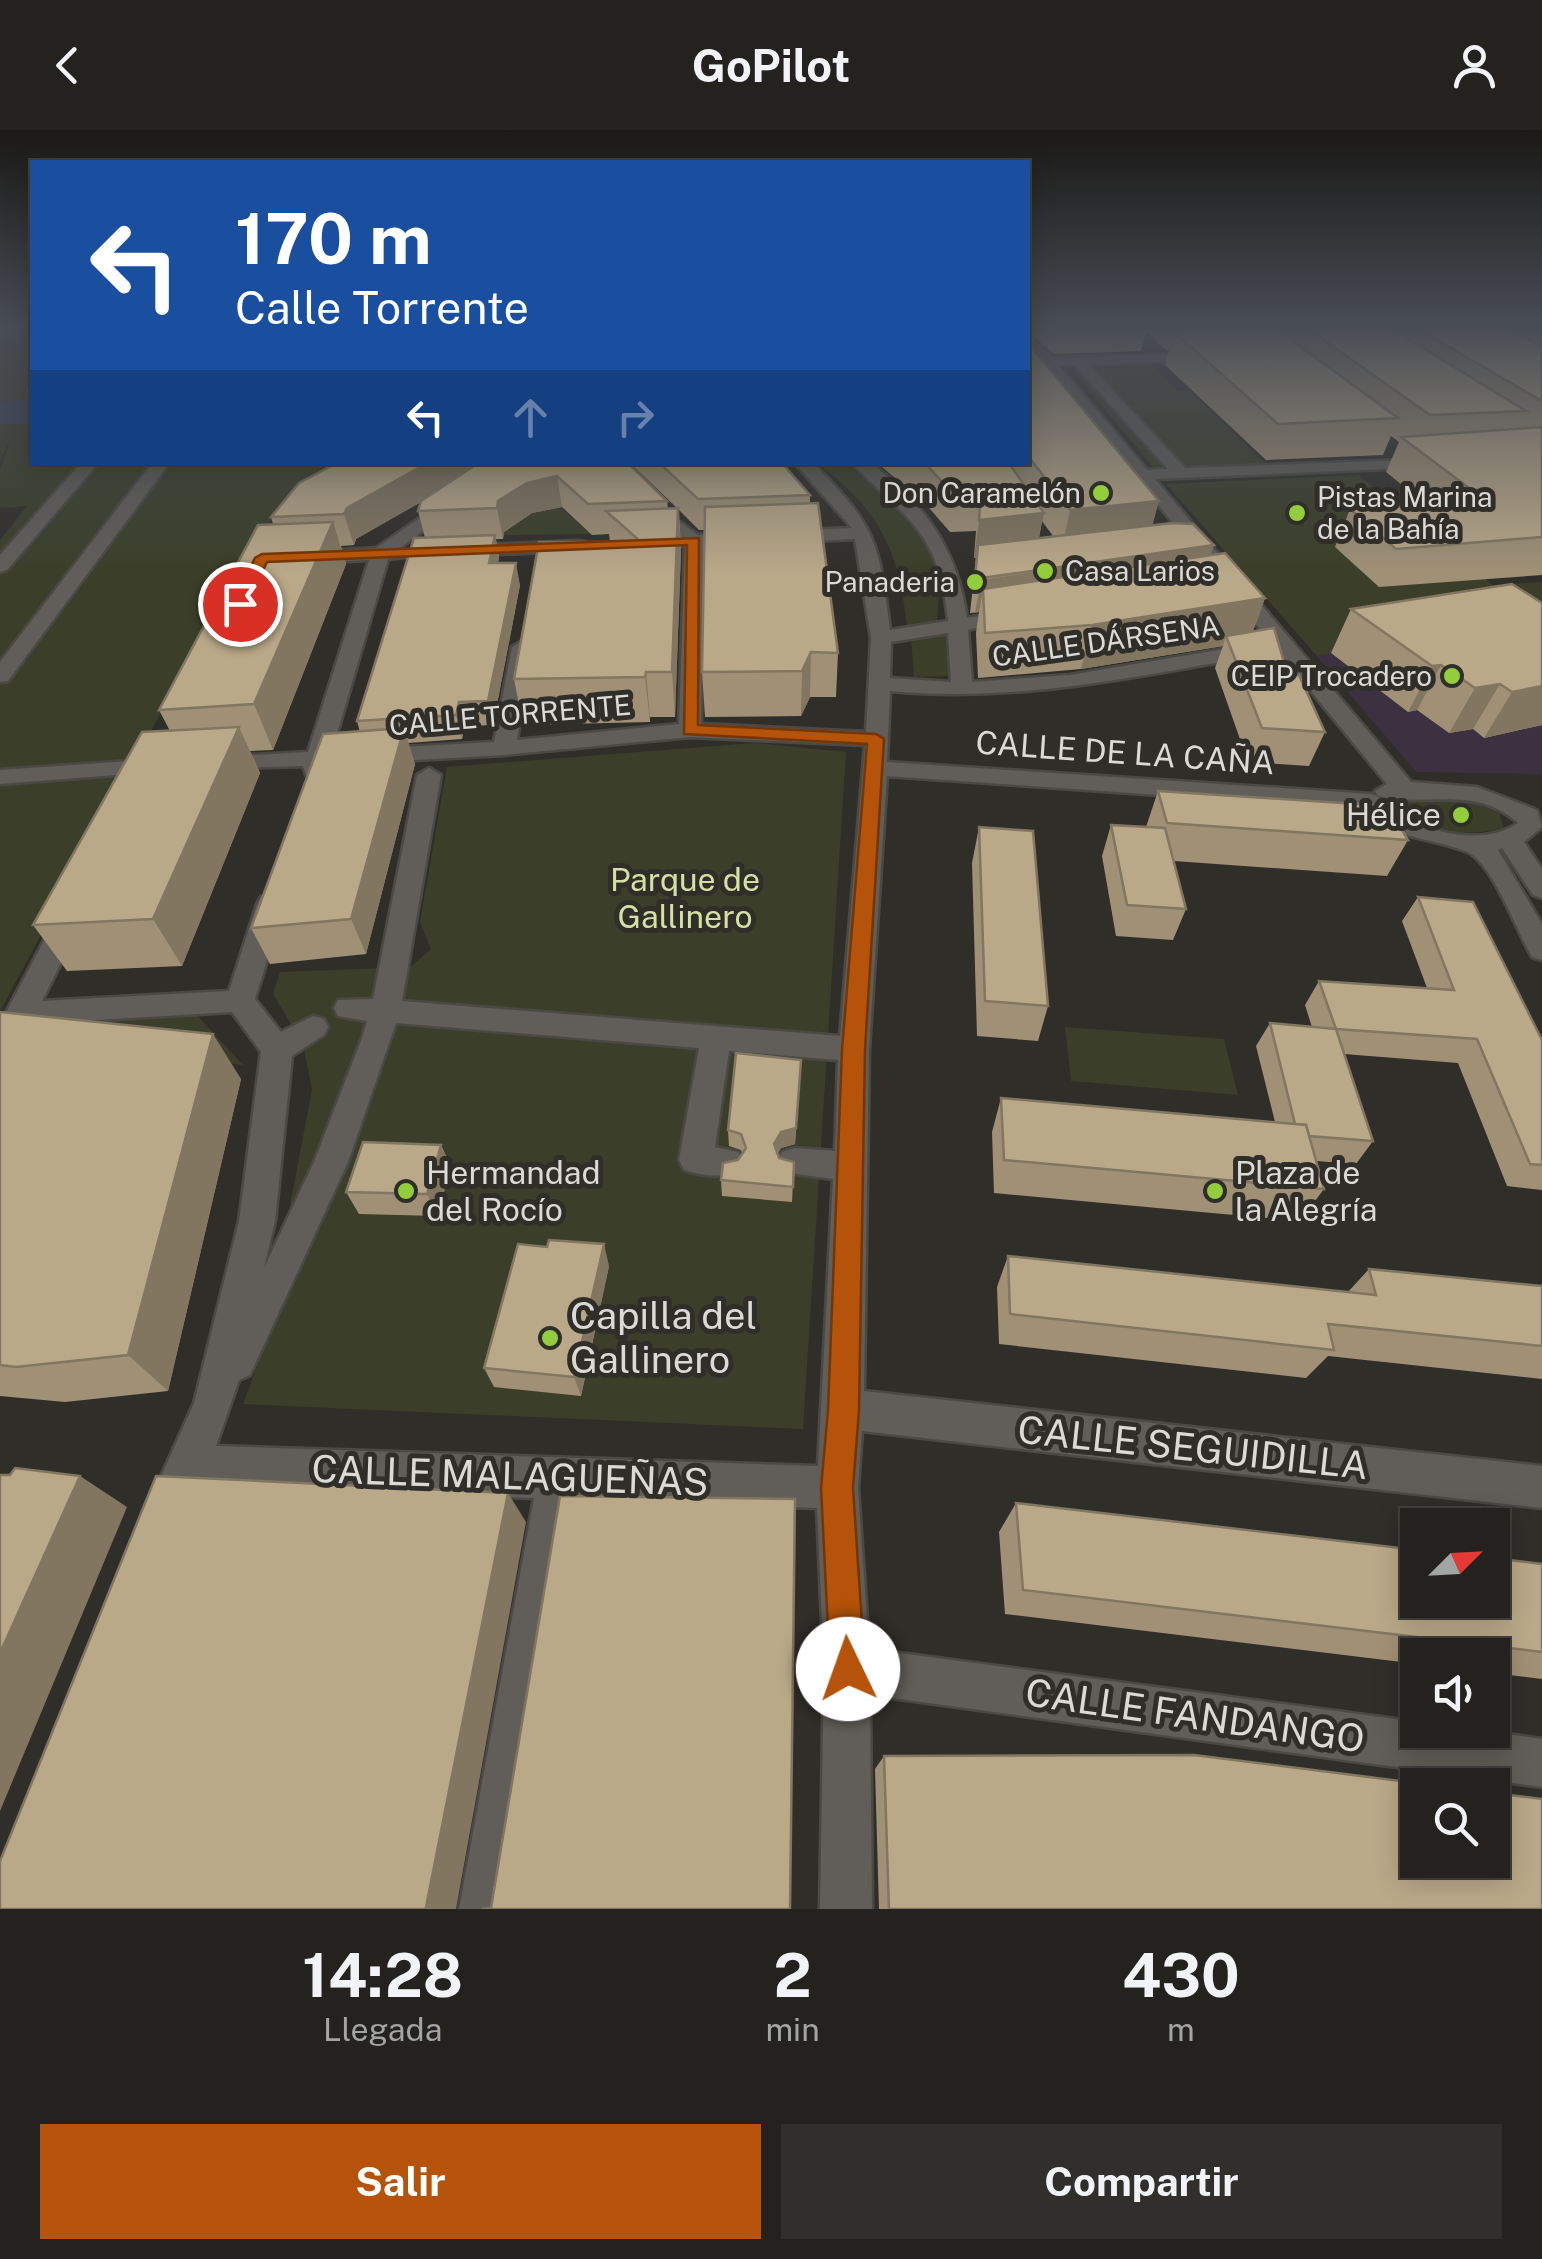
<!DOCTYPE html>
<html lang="es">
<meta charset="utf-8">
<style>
:root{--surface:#24221f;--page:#302f2c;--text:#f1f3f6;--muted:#a3a4a4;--line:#413f3d;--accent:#b45309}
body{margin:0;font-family:"Public Sans",sans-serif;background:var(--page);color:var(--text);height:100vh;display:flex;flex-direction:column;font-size:38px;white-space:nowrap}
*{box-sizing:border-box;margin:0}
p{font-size:32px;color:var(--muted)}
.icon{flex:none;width:55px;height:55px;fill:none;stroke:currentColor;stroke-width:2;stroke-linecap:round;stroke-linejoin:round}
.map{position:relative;height:1779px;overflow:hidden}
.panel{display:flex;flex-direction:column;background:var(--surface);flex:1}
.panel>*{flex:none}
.top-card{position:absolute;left:30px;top:30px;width:1000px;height:305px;border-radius:0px;box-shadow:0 5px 25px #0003,0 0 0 2px var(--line);background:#1a4fa0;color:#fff;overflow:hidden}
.needle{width:65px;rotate:66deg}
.fabs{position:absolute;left:1400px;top:1378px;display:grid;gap:20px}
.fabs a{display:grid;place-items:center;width:110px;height:110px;border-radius:0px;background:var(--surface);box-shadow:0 5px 25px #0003,0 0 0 2px var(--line);font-size:50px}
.pin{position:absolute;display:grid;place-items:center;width:85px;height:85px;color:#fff;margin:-42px;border:5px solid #fff;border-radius:50%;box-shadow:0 2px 10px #0007}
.me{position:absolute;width:110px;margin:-55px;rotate:357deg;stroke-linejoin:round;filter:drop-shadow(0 0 8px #0008)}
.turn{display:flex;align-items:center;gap:35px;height:210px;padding:0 40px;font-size:45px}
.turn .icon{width:130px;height:130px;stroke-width:2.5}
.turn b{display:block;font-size:70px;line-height:85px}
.lanes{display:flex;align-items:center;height:95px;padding:0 40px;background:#0003;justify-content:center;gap:50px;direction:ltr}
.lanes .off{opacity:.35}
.eta{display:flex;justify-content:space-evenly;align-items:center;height:170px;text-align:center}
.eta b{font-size:60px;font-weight:700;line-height:70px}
.cta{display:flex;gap:20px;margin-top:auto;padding:20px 40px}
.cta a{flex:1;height:115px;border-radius:0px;background:var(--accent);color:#fff;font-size:40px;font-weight:700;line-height:115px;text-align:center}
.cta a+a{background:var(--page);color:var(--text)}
header{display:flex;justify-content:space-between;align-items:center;height:130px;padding:0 40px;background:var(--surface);font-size:45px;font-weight:700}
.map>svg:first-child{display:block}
</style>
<header><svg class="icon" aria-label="back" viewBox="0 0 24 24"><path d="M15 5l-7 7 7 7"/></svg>GoPilot<svg class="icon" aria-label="person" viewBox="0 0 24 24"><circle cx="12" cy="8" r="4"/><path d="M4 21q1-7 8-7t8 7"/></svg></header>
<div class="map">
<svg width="1542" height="1779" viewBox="0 0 1542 1779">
<rect width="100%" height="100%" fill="#302e29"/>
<!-- education -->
<path fill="#3c3141" d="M 1331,523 L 1542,535 L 1542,644 L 1416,642 L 1317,526 Z"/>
<!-- green -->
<g fill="#3b3f29">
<path d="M 0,196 L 15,196 L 32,229 L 16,292 L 32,239 L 32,332 L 356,333 L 321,349 L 259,401 L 0,881 L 0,410 L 27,376 L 0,378 L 0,340 L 12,306 L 0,332 Z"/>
<path d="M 1152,235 L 1177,260 L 1189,260 L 1265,333 L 1153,337 L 1071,238 Z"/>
<path d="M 817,333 L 846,333 L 922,396 L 941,440 L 937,492 L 907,497 C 899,420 880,380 817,333 Z"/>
<path d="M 1359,345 L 1493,455 L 1542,452 L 1542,535 L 1331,523 L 1317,526 L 1166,354 Z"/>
<path d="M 560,377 L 591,404 L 499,405 L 532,383 Z"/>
<path d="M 945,503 L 949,546 L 914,547 L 911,507 Z"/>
<path d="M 754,613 L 846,622 L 803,1299 L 243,1274 L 405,842 L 431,819 L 420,792 L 447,637 Z"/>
<path d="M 1421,668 L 1470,671 L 1499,683 L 1504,699 C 1473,704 1414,710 1396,677 Z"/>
<path d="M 388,838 L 310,1072 L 290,1075 L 312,960 L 303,914 L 273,864 L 280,842 Z"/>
<path d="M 193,881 L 243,935 L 46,912 L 58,888 Z"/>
<path d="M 1065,897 L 1224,909 L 1238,965 L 1071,951 Z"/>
</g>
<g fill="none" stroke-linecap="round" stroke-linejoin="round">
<!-- river -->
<path fill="#35425c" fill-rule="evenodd" d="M 32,269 L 32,294 L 0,294 L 0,272 Z"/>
<defs>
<g id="minor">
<path d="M 1028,203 L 1053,228 L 1209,223 L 1204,230 L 1089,235 L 1185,338 L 1436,329 L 1438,332 L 1430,337 L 1155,349 L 1411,652 L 1477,657 L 1537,680 L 1542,697 L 1524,712 L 1542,739 L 1542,768 L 1533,765 L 1502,718 L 1498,720 L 1542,794 L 1542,830 L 1532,827 C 1517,802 1492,730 1465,721 C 1428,707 1394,710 1364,679 L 887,646 L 869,919 L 864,1261 L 1542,1336 L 1542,1378 L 862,1301 L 858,1358 L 869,1519 L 1418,1592 L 1418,1600 L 1477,1600 L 1542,1609 L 1542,1657 L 870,1565 L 872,1779 L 820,1779 L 824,1539 L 817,1378 L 575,1370 L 511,1779 L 459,1779 L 534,1368 L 199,1356 L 180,1399 L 165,1405 L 150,1399 L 144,1384 L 194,1273 L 239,1091 L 261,922 L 232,882 L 30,894 L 11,931 L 0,935 L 0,894 L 60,780 L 80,780 L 84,787 L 42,871 L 229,861 L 257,774 L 261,767 L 281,767 L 285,774 L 255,869 L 281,902 L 313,886 L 324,889 L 328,897 L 324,905 L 292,926 L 275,1091 L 264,1138 L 314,1032 L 362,908 L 367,891 L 338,886 L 334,878 L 338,870 L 373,869 L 417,645 L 429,638 L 441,645 L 402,871 L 840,906 L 865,615 L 690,607 L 504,625 L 327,635 L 322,645 L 306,645 L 303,636 L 207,639 L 207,629 L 215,627 L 308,622 L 369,430 L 305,433 L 299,431 L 299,423 L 376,418 L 455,364 L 461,365 L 461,373 L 400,418 L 408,423 L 405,427 L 388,429 L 332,621 L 494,612 L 512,517 L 522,511 L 532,517 L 517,610 L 679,594 L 685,416 L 640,418 L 631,413 L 640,408 L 679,406 L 671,397 L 680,392 L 698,405 L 852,398 L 794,332 L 812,332 C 876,397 879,410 890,500 L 948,491 C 939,400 908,391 851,332 L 870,332 C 925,375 957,418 967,488 L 1016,480 L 1026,486 L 968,500 L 972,552 L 1070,545 L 1259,513 L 1269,519 L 1259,525 C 1136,547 1015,573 890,561 L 887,632 L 1371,664 C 1384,668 1392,679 1404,686 C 1435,705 1486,715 1518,693 C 1475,654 1425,678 1378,666 L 1375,661 L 1387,654 L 1045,237 L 1030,236 L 1030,230 L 1039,229 L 1028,215 ZM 1075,235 L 1168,339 L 1147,340 L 1059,236 ZM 855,409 L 871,508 L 866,602 L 701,594 L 703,416 ZM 948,503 L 951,552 L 890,548 L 891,512 ZM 396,893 L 699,918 L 679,1030 L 684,1040 C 701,1046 721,1048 738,1042 L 743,1032 L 738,1022 L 715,1017 L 729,921 L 838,930 L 835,1021 L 794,1018 L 782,1022 L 777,1032 L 782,1042 L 833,1049 L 818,1336 L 216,1316 L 239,1250 L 250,1245 L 348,1032 Z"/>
<path d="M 82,332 L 99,332 L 7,440 L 0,442 L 0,425 Z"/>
<path d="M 153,332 L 170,332 L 8,551 L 0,552 L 0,532 Z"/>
<path d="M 579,411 L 585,412 L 585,420 L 460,426 L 451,421 L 460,416 Z"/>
<path d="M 159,629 L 171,636 L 167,641 L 0,654 L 0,640 Z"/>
</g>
</defs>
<!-- minor casing -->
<use href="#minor" stroke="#4b4945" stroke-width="5"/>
<!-- minor -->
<use href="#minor" fill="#615e59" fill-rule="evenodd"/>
</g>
<!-- wall -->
<g fill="#a09176" fill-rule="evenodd">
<path d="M 1028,196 L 1542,196 L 1542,445 L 1379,457 L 1335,417 L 1350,379 L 1428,376 L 1386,342 L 1399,312 L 1391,306 L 1383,325 L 1266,330 L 1165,235 L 1169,220 L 1166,220 L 1146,201 L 1141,221 L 1054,224 L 1034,207 L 1032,218 L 1153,395 L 1211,425 L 1265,468 L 1253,501 L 1288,546 L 1325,602 L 1309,636 L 1248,632 L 1215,538 L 1223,516 L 1081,539 L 978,548 L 976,503 L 979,482 L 970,483 L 976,428 L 974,428 L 976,401 L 950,402 L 924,372 L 876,332 L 1028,332 ZM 1042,391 L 1053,406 L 1039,408 Z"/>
<path d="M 627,332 L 667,371 L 668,379 L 677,378 L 629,332 L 781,332 L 810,365 L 810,373 L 838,523 L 836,567 L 810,567 L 801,586 L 705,587 L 702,542 L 704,400 L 699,400 L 679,380 L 681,420 L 675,587 L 650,587 L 650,592 L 523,595 L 514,549 L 610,412 L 609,404 L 592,405 L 562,377 L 532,383 L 504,402 L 503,409 L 496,409 L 499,427 L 498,433 L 520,455 L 493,595 L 465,596 L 462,609 L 408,613 L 415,634 L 366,824 L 270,834 L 251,798 L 360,602 L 357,591 L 425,408 L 418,381 L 421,372 L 356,409 L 354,415 L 341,416 L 346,434 L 273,620 L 250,621 L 260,643 L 182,836 L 67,841 L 33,795 L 170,601 L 159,580 L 273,394 L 271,387 Z"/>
<path d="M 1512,454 L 1542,595 L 1484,608 L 1473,599 L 1449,603 L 1417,580 L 1408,582 L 1331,523 L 1351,479 Z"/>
<path d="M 1158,661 L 1408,710 L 1387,746 L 1174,731 L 1186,779 L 1173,810 L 1116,806 L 1102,726 L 1111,695 L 1146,697 Z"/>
<path d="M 979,697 L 1048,876 L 1038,911 L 977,906 L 972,733 Z"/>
<path d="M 1418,767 L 1542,910 L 1542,1060 L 1507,1056 L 1458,933 L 1344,924 L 1373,1011 L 1356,1034 L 1316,1031 L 1324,1059 L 1300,1091 L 994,1063 L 992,1002 L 1001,968 L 1275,992 L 1256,916 L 1270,893 L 1312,897 L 1305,875 L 1319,851 L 1427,858 L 1402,791 Z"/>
<path d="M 0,882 L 241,949 L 168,1261 L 65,1272 L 0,1266 Z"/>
<path d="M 800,946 L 795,1014 L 781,1018 L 777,1024 L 779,1028 L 794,1032 L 792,1072 L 722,1066 L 721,1050 L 742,1023 L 741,1020 L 729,1016 L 728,1000 Z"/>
<path d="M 441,1015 L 451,1037 L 437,1086 L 359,1084 L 346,1062 Z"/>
<path d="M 1008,1126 L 1348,1162 L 1369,1139 L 1542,1156 L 1542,1249 L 1328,1226 L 1306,1248 L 999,1214 L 997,1157 Z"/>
<path d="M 609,1136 L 581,1266 L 494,1257 L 484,1238 Z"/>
<path d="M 1016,1373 L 1542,1434 L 1542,1549 L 1492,1543 L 1492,1525 L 1418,1525 L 1418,1534 L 1005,1484 L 999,1402 Z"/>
<path d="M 884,1626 L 1542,1779 L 879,1779 L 875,1639 Z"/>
</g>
<!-- shaded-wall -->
<g fill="#827660">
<path d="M 429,332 L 542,332 L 436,363 L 356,409 L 354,415 L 344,384 L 347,378 Z"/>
<path d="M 557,346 L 562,377 L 532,383 L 504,402 L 503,409 L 497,378 L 498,371 L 527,353 Z"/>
<path d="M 1159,371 L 1149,408 L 1062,418 L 1070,380 Z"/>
<path d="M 678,378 L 681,420 L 675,587 L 672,542 Z"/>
<path d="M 1044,383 L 1036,421 L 978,415 L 976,428 L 974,428 L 979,390 Z"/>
<path d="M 333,392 L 346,434 L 273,620 L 254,574 Z"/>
<path d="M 495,405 L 499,427 L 494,455 L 489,433 Z"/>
<path d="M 1214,415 L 1203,448 L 983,459 L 979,482 L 975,483 L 981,450 Z"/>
<path d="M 516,433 L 520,455 L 493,595 L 488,571 Z"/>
<path d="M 1265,468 L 1249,512 L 1226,506 L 1223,516 L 1081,539 L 1092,495 Z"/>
<path d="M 811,522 L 810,567 L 801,586 L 802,541 Z"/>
<path d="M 1542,529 L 1542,595 L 1484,608 L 1512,562 Z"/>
<path d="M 1441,535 L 1417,580 L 1408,582 L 1432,536 Z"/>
<path d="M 646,542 L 650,587 L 650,592 L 645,547 Z"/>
<path d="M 1500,554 L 1473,599 L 1449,603 L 1475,558 Z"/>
<path d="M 459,572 L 465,596 L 462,609 L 456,585 Z"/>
<path d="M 239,597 L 260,643 L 182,836 L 153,789 Z"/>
<path d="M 404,598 L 415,634 L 366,824 L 351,789 Z"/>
<path d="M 213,904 L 241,949 L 168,1261 L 128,1225 Z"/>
<path d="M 800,946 L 795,1014 L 781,1018 L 774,1030 L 774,1014 Z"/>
<path d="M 441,1015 L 451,1037 L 437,1086 L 427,1064 Z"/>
<path d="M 604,1114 L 609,1136 L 581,1266 L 574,1247 Z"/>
<path d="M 80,1346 L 127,1377 L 0,1681 L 0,1523 Z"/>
<path d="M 508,1363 L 526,1392 L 456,1779 L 428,1779 L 426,1777 Z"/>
</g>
<!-- building -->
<g fill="#baa989" stroke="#827660" stroke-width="2.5">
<path d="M 1304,196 L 1387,196 L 1526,281 L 1430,285 Z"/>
<path d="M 1413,196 L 1503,196 L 1542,216 L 1542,271 Z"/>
<path d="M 1275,198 L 1398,288 L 1278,294 L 1174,202 Z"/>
<path d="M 1028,213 L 1159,371 L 1070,380 L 1028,326 Z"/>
<path d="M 1542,297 L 1542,407 L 1396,419 L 1350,379 L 1489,373 L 1401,307 Z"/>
<path d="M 339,332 L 429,332 L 347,378 L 344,384 L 271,387 L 299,353 Z"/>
<path d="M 434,332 L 443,332 L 431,341 Z"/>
<path d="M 480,332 L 627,332 L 667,371 L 588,374 L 557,346 L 527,353 L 498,371 L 497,378 L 418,381 L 421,371 Z"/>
<path d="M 658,332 L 781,332 L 810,365 L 698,369 Z"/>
<path d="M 924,332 L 1008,332 L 1044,383 L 979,390 L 981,364 L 954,365 Z"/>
<path d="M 818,373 L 838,523 L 811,522 L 802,541 L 702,542 L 705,377 Z"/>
<path d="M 678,378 L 672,542 L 646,542 L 645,547 L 514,549 L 539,412 L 641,412 L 606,381 Z"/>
<path d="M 333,392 L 254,574 L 159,580 L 258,395 Z"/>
<path d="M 1172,393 L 1193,394 L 1214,415 L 975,449 L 978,415 Z"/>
<path d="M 495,405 L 489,433 L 516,433 L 488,571 L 459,572 L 456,585 L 357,591 L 414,408 Z"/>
<path d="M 1225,423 L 1265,468 L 1092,495 L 985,503 L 983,459 Z"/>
<path d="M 1512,454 L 1542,473 L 1542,556 L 1512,562 L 1500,554 L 1475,558 L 1441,535 L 1432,536 L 1351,479 Z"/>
<path d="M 1274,498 L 1288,546 L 1299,545 L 1325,602 L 1262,598 L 1226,506 Z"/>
<path d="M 239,597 L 153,789 L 33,795 L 142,602 Z"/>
<path d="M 404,598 L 351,789 L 251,798 L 323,604 Z"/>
<path d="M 1158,661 L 1388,676 L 1408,710 L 1167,693 Z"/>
<path d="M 1111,695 L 1165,698 L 1186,779 L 1127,775 Z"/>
<path d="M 979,697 L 1033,701 L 1048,876 L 985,871 Z"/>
<path d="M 1418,767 L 1473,772 L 1542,910 L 1542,1035 L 1530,1034 L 1477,909 L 1336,899 L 1319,851 L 1454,860 Z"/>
<path d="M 0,882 L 213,904 L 128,1225 L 16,1237 L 0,1235 Z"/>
<path d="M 1270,893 L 1336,899 L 1373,1011 L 1309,1006 L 1306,995 L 1295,994 Z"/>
<path d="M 736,923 L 801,930 L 796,998 L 781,1002 L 774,1014 L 779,1028 L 794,1032 L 793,1057 L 721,1050 L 723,1033 L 738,1030 L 746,1018 L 741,1004 L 728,1000 Z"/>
<path d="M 1001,968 L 1306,995 L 1324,1059 L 1004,1030 Z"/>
<path d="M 363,1012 L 441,1015 L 427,1064 L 346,1062 Z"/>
<path d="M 549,1110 L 604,1114 L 574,1247 L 484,1238 L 518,1114 L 547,1117 Z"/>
<path d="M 1008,1126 L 1376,1165 L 1369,1139 L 1542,1156 L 1542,1216 L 1328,1194 L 1334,1220 L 1010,1184 Z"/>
<path d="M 15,1338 L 80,1346 L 0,1523 L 0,1345 L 10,1345 Z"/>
<path d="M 156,1346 L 508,1363 L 426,1777 L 428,1779 L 0,1779 L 0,1731 Z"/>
<path d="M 560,1366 L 795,1369 L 790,1779 L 482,1779 L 491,1778 Z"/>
<path d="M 1016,1373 L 1418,1420 L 1418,1470 L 1492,1470 L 1492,1428 L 1542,1434 L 1542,1522 L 1023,1460 Z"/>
<path d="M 1194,1625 L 1432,1655 L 1418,1655 L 1418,1730 L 1492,1730 L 1492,1663 L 1542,1669 L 1542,1779 L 889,1779 L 884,1626 Z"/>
</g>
<!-- sky -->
<linearGradient id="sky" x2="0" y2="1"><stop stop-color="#1a1917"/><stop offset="0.44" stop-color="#484c54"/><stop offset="1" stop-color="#484c54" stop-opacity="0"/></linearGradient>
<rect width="1542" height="445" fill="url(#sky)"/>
<!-- route -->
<path fill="#b45309" stroke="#753606" stroke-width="2.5" d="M 699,408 L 698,595 L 876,604 L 884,609 L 865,920 L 859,1280 L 853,1358 L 865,1539 L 860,1551 L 848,1557 L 835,1551 L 830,1539 L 821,1358 L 828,1280 L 842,920 L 867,614 L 684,604 L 687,415 L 267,432 L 245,477 L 232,474 L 255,428 L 262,424 Z"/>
<!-- markers -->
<g fill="#93cd3d" stroke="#302e29" stroke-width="4">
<circle cx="1101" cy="363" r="10"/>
<circle cx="1297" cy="383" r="10"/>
<circle cx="1045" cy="441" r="10"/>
<circle cx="975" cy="452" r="10"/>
<circle cx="1452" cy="546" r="10"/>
<circle cx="1461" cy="685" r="10"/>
<circle cx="406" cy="1061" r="10"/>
<circle cx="1215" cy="1061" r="10"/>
<circle cx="550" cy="1208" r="10"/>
</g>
<g text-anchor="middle" stroke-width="10" stroke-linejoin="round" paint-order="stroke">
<!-- far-poi labels -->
<g font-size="28" fill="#dcdad7" stroke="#302e29" text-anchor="end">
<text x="1081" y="373">Don Caramelón</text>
<text x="1317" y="377" text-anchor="start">Pistas Marina<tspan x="1317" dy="32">de la Bahía</tspan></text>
<text x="1065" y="451" text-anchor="start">Casa Larios</text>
<text x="955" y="462">Panaderia</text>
<text x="1432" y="556">CEIP Trocadero</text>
</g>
<!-- far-street labels -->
<g font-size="28" fill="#dcdad7" stroke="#302e29">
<text transform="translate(1106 511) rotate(-8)" y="10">CALLE DÁRSENA</text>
<text transform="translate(510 585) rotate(-5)" y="10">CALLE TORRENTE</text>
</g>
<!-- street labels -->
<g font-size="32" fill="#dcdad7" stroke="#302e29">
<text transform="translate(1125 623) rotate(4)" y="11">CALLE DE LA CAÑA</text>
</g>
<!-- poi labels -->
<g font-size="32" fill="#dcdad7" stroke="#302e29" text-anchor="start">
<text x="1441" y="696" text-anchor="end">Hélice</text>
<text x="426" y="1054">Hermandad<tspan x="426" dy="37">del Rocío</tspan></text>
<text x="1235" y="1054">Plaza de<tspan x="1235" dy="37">la Alegría</tspan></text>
</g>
<!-- park labels -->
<g font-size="32" fill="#d5e0a5" stroke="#302e29">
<text x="685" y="761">Parque de<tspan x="685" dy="37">Gallinero</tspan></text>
</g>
<!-- near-poi labels -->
<g font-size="38" fill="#dcdad7" stroke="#302e29" text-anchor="start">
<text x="570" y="1199">Capilla del<tspan x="570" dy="44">Gallinero</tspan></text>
</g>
<!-- near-street labels -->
<g font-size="38" fill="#dcdad7" stroke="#302e29">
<text transform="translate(1193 1318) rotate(6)" y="13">CALLE SEGUIDILLA</text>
<text transform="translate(510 1346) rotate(2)" y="13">CALLE MALAGUEÑAS</text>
<text transform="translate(1195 1586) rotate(8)" y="13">CALLE FANDANGO</text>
</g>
</g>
</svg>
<div class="fabs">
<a><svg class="needle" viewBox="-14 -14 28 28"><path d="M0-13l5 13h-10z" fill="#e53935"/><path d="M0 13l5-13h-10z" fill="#a3a4a4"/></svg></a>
<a><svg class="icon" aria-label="sound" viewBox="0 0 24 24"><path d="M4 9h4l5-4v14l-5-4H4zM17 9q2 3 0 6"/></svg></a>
<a><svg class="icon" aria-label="search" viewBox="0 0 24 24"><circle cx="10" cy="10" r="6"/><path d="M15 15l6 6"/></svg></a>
</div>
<div class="pin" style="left:240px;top:474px;background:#d93025"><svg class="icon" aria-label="arrive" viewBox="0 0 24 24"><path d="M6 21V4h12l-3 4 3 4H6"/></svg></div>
<svg class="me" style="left:848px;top:1539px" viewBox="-20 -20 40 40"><circle r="19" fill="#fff"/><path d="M0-13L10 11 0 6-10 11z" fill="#b45309"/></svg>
<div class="top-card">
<div class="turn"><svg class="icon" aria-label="left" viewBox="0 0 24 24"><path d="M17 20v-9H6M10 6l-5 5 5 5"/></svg><div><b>170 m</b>Calle Torrente</div></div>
<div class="lanes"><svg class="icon" aria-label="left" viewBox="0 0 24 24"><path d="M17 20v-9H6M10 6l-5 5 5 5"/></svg><svg class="icon off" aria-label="ahead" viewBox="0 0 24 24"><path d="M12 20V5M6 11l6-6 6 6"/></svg><svg class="icon off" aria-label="right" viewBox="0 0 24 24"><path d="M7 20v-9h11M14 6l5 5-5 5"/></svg></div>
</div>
</div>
<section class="panel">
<div class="eta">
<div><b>14:28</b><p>Llegada</p></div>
<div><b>2</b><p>min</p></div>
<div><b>430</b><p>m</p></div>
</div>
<div class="cta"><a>Salir</a><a>Compartir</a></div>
</section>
